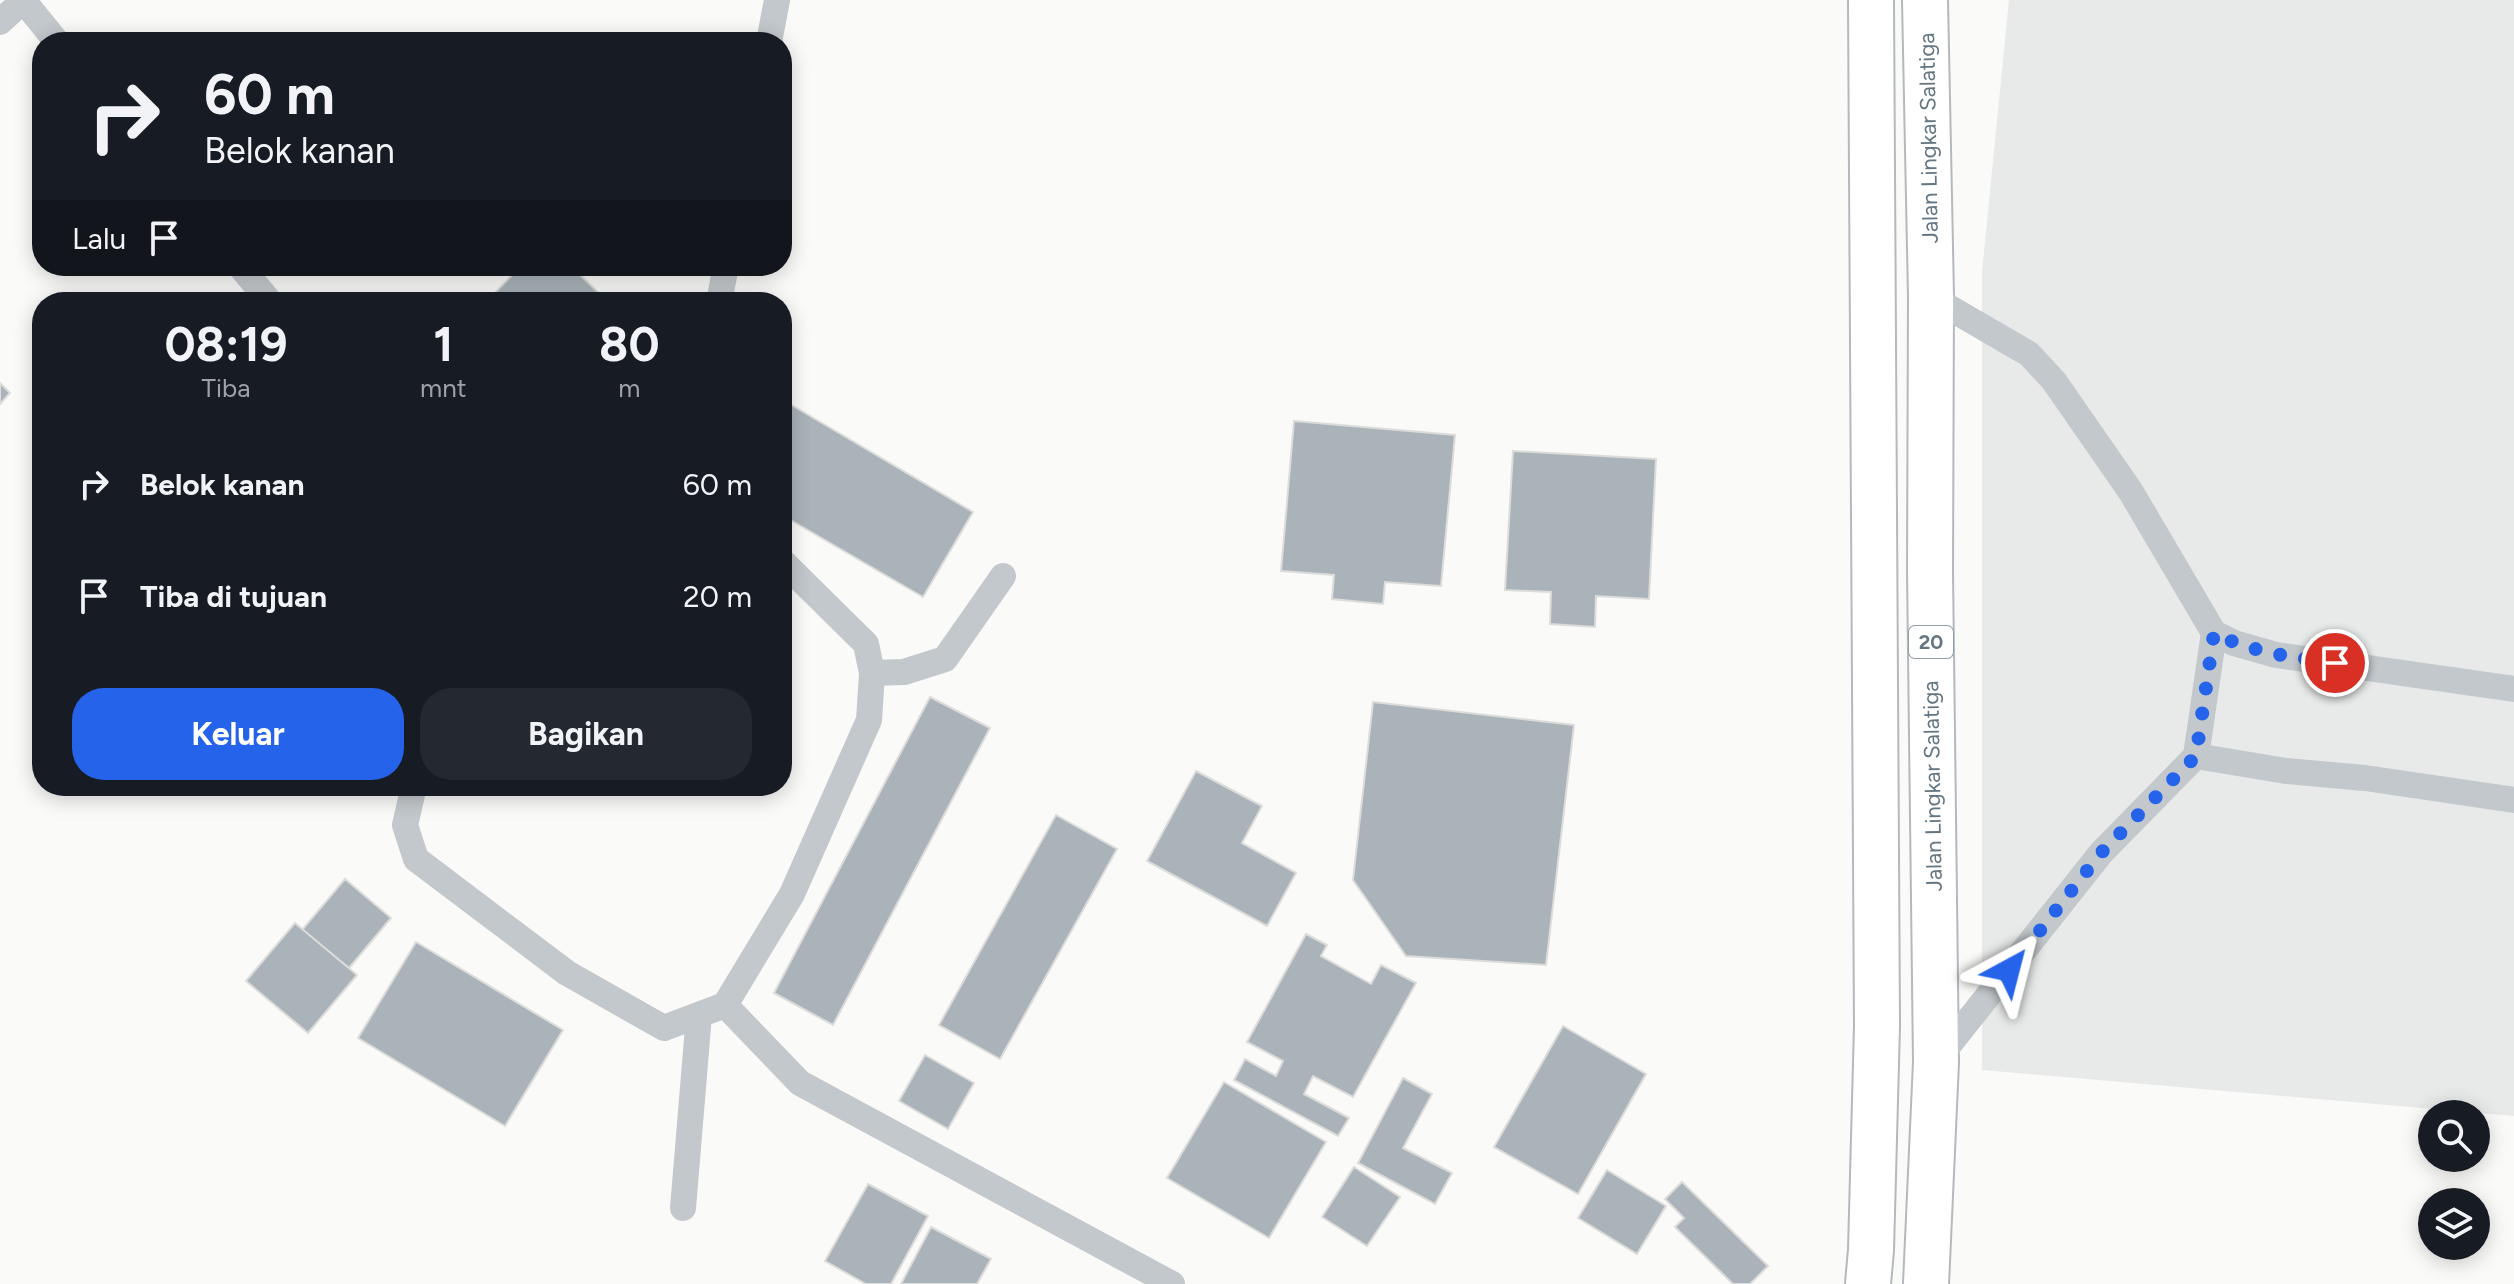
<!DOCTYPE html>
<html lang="id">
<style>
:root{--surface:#171b24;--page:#242831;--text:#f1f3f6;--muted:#9ea1a6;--accent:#2563eb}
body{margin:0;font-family:Figtree,sans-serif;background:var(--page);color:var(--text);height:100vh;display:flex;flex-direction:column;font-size:30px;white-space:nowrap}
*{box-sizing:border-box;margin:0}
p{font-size:26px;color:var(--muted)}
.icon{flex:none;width:44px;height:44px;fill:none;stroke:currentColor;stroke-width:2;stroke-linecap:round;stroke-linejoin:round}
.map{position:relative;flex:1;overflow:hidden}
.side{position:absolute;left:32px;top:292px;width:760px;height:504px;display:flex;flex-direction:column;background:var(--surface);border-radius:32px;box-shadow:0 4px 20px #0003}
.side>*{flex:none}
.top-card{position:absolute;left:32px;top:32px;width:760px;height:244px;border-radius:32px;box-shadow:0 4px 20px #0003;background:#171b24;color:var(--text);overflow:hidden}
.tools{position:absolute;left:2418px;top:1100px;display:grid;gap:16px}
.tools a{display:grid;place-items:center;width:72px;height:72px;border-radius:50%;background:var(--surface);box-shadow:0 4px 20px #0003;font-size:40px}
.pin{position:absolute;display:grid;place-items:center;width:68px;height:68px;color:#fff;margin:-34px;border:4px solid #fff;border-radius:50%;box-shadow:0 2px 8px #0007}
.me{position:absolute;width:88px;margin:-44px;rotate:38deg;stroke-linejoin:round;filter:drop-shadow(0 0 6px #0008)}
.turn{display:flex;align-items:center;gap:28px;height:168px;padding:0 40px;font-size:36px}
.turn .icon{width:104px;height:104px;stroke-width:2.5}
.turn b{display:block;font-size:56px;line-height:68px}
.then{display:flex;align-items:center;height:76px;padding:0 40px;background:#0003;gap:16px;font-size:30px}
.eta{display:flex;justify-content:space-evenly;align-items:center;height:136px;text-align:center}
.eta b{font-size:48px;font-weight:700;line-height:56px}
.button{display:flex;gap:16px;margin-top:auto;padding:16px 40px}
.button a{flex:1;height:92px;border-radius:32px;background:var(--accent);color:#fff;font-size:32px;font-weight:700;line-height:92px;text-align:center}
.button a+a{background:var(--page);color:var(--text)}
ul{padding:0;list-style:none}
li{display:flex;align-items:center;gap:24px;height:112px;padding:0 40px}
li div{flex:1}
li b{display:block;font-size:30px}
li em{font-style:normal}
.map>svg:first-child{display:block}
</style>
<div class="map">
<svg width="2514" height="1284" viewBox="0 0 2514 1284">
<rect width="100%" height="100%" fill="#fafaf8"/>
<!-- built -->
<path fill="#e8e9e9" d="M 2009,0 L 2514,0 L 2514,1116 L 1982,1070 L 1982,272 Z"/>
<!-- building -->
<g fill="#aab3b9" stroke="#dcdcda" stroke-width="2">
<path d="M 521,266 L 571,266 L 608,302 L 486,302 Z"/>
<path d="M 0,383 L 10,393 L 0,404 Z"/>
<path d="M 788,403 L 973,512 L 923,597 L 782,515 L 782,414 Z"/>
<path d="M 1294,421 L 1455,435 L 1441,586 L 1385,582 L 1383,604 L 1332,599 L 1334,575 L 1281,571 Z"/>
<path d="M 1513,451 L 1656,459 L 1649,599 L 1596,596 L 1595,627 L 1550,624 L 1551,592 L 1505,590 Z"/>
<path d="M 930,697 L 990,728 L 833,1025 L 774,993 Z"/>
<path d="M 1373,702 L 1574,725 L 1546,965 L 1406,956 L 1353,880 Z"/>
<path d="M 1196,771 L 1262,806 L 1242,843 L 1296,873 L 1267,926 L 1147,861 Z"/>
<path d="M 1056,815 L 1117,849 L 1000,1059 L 939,1025 Z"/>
<path d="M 345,879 L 391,918 L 349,968 L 302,930 Z"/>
<path d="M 295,923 L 357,975 L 308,1033 L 246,981 Z"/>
<path d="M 1306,934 L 1327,945 L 1321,956 L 1371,984 L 1381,965 L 1416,983 L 1353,1097 L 1313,1076 L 1304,1094 L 1349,1118 L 1338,1136 L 1234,1080 L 1245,1059 L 1276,1076 L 1283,1061 L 1247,1042 Z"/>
<path d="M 416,942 L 563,1030 L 505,1126 L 358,1038 Z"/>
<path d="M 1563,1026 L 1646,1074 L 1578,1194 L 1494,1147 Z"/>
<path d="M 925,1055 L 974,1083 L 948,1129 L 899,1101 Z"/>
<path d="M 1403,1078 L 1432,1094 L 1403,1148 L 1452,1173 L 1435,1204 L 1358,1163 Z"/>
<path d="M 1224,1082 L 1326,1142 L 1269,1238 L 1167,1178 Z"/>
<path d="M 1354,1167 L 1400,1197 L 1367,1246 L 1322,1217 Z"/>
<path d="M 1607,1170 L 1666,1206 L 1637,1254 L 1578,1218 Z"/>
<path d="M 1682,1182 L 1768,1266 L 1750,1284 L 1733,1284 L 1675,1227 L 1684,1218 L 1665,1199 Z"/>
<path d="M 868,1184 L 928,1216 L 891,1284 L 866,1284 L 825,1261 Z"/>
<path d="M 931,1227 L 991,1259 L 977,1284 L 901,1284 Z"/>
</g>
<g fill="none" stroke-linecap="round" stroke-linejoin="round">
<defs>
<g id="trunk">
<path d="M 1925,0 L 1931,297 L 1930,571 L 1936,1062 L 1926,1284"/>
<path d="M 1868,1284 L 1871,1250 L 1877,1026 L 1871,0"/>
</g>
</defs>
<!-- trunk casing -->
<use href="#trunk" stroke="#b4b9bd" stroke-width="48"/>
<!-- service -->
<g stroke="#c3c8cc" stroke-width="26">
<path d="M 23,0 L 57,42"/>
<path d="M 0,22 L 24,0"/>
<path d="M 769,42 L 777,0"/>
<path d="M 240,266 L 270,302"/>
<path d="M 1931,297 L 2029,354 L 2054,381 L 2131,492 L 2214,633 L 2234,643 L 2276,655 L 2514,689"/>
<path d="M 719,302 L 726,266"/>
<path d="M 872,673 L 904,672 L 945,659 L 1003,576"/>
<path d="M 2196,756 L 2214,633"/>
<path d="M 414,786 L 405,825 L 416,859 L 567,973 L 664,1028 L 725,1005 L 792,894 L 869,720 L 872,673 L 866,644 L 782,561"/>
<path d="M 725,1005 L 800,1083 L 1172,1284"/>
<path d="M 1937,1060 L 2101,853 L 2196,756 L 2286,771 L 2365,778 L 2514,800"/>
<path d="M 683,1208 L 699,1015"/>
</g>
<!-- trunk -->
<use href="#trunk" stroke="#fff" stroke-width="44"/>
</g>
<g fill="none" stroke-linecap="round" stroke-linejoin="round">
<!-- route -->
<path stroke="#2563eb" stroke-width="14" stroke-dasharray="0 25.2" d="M 2009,970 L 2101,853 L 2196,756 L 2214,633 C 2252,653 2293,657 2335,663"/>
</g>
<g text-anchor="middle" stroke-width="8" stroke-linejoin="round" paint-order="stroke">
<!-- shield labels -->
<rect fill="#fff" stroke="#939fa8" stroke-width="2" x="1909" y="626" width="44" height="32" rx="6"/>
<g font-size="20" font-weight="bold" fill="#657683">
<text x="1931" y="649">20</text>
</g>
<!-- street labels -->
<g font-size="22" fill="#657683" stroke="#fff">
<text transform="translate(1928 138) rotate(-91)" y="8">Jalan Lingkar Salatiga</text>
<text transform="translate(1932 786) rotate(-91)" y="8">Jalan Lingkar Salatiga</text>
</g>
</g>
</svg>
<div class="tools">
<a><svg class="icon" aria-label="search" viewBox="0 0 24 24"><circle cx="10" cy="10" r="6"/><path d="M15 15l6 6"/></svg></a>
<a><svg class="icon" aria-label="layers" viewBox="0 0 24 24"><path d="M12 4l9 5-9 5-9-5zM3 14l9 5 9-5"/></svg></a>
</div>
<div class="pin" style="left:2335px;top:663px;background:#d93025"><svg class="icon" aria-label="arrive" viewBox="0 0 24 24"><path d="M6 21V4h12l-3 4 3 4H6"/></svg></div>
<svg class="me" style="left:2009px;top:970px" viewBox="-20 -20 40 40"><path d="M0-17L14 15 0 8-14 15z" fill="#2563eb" stroke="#fff" stroke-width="4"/></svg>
<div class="top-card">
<div class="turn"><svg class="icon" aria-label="right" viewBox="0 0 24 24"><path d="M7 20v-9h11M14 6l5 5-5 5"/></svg><div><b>60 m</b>Belok kanan</div></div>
<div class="then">Lalu<svg class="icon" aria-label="arrive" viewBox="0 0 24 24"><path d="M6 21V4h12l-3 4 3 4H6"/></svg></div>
</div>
<section class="side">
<div class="eta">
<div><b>08:19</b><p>Tiba</p></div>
<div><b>1</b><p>mnt</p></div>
<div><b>80</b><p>m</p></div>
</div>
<ul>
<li><svg class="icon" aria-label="right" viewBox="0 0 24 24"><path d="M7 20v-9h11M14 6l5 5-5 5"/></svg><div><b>Belok kanan</b></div><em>60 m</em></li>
<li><svg class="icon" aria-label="arrive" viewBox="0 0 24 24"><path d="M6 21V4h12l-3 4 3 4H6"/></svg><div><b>Tiba di tujuan</b></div><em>20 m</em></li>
</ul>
<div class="button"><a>Keluar</a><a>Bagikan</a></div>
</section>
</div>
